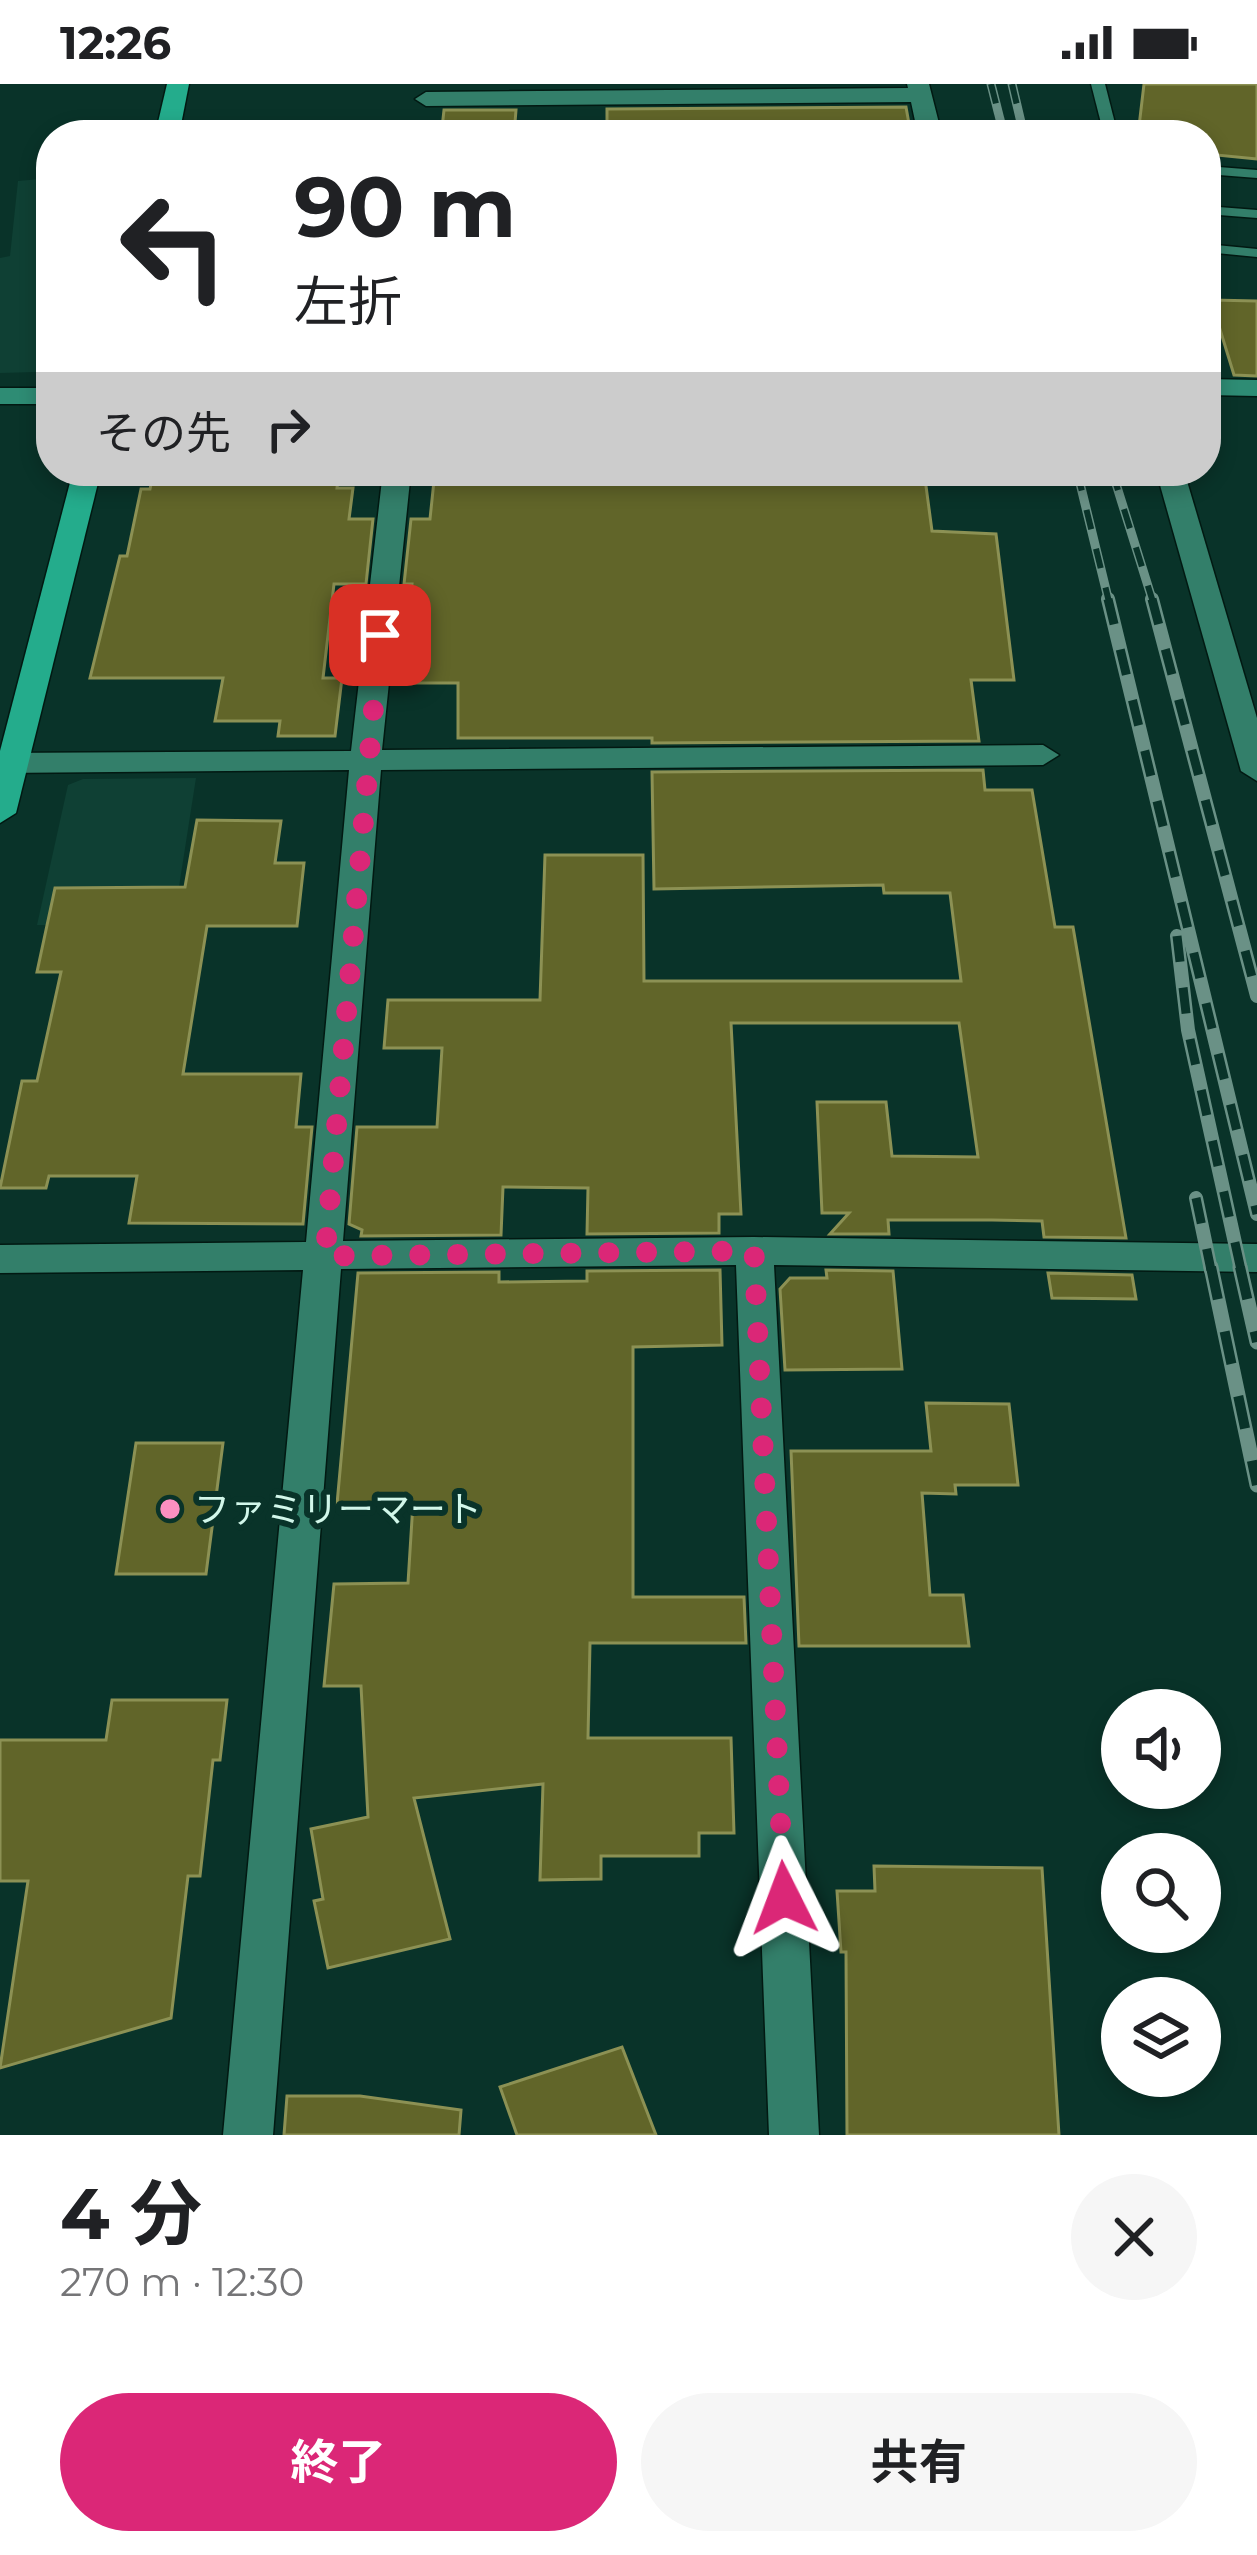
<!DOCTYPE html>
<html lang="ja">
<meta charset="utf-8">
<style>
:root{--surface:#fff;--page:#f6f6f6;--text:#202124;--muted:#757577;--accent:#db2777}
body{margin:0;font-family:Montserrat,"Noto Sans JP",sans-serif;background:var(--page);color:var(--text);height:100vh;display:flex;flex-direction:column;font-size:45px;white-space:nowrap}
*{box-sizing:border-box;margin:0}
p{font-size:39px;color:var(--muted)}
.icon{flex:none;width:66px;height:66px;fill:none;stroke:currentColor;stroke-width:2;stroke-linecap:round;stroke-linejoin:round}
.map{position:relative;height:2051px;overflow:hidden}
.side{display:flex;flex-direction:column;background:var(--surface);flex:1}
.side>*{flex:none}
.hud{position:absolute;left:36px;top:36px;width:1185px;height:366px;border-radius:48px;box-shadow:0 6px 18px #0003;background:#fff;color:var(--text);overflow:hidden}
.buttons{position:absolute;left:1101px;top:1605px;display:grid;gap:24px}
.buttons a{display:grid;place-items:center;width:120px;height:120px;border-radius:50%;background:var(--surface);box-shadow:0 6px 18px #0003;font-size:60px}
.pin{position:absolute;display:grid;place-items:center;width:102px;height:102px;color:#fff;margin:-51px;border-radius:24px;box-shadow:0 6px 18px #0006}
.me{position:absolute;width:132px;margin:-66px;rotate:357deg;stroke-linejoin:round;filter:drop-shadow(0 0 9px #0008)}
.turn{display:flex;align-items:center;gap:42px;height:252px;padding:0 60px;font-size:54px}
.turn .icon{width:156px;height:156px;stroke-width:2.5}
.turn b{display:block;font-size:84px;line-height:102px}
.then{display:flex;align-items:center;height:114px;padding:0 60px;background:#0003;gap:24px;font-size:45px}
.round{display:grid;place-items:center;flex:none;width:126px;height:126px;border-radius:63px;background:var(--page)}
.overview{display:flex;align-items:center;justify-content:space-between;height:204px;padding:0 60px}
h1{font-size:72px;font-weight:700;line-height:90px}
.action{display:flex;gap:24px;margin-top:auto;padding:24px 60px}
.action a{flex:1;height:138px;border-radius:72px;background:var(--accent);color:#fff;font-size:48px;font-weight:700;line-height:138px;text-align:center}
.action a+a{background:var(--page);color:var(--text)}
.status{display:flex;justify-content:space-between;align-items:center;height:84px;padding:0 60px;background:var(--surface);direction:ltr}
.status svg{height:33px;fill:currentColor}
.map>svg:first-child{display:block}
</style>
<div class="status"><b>12:26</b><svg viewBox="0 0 49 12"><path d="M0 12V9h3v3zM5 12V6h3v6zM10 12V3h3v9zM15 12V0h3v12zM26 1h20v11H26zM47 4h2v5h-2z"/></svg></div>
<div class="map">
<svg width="1257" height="2051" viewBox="0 0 1257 2051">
<rect width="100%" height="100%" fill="#093329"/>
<!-- built -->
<g fill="#0f4034">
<path d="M 51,94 L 51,281 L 36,288 L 0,289 L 0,174 L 10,172 L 18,97 Z"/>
<path d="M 196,694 L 173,841 L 37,841 L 68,701 L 83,695 Z"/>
</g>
<!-- building -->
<g fill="#616529" stroke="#8c9154" stroke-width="3">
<path d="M 1144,0 L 1257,0 L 1257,75 L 1206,70 L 1206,51 L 1138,51 Z"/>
<path d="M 906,23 L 911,51 L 607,51 L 607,25 Z"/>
<path d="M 444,26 L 516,26 L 514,51 L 448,51 L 449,45 L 442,44 Z"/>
<path d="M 1211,216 L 1257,217 L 1257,292 L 1234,291 Z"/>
<path d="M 154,387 L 339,387 L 337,404 L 353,404 L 349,435 L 373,435 L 366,500 L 334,500 L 323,594 L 342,594 L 335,652 L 278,652 L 280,637 L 215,637 L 223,594 L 90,594 L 120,472 L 127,472 L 141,405 L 150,405 Z"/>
<path d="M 435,387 L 924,387 L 932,447 L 996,450 L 1014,596 L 971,596 L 979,657 L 652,659 L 652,654 L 458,654 L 458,599 L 402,599 L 412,500 L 404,500 L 411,435 L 430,435 Z"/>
<path d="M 983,686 L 985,706 L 1032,706 L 1055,843 L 1073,843 L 1126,1154 L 1044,1153 L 1042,1137 L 992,1136 L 888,1136 L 889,1150 L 830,1150 L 849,1129 L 822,1129 L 817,1018 L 886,1018 L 892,1072 L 978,1073 L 959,939 L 731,939 L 741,1130 L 719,1130 L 719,1149 L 587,1150 L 588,1104 L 503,1103 L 501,1151 L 361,1152 L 362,1146 L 349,1140 L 357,1043 L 437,1043 L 442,964 L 384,964 L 388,916 L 540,916 L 545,771 L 643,771 L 644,897 L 961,897 L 950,809 L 884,809 L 883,801 L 654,805 L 652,688 Z"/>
<path d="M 197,736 L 281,737 L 275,779 L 304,779 L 297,842 L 207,842 L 183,990 L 301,990 L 296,1043 L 312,1043 L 303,1140 L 129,1139 L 137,1092 L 49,1092 L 46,1104 L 0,1104 L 22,997 L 37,997 L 61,888 L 37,888 L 55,804 L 185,803 Z"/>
<path d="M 720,1186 L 722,1261 L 633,1263 L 633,1513 L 744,1513 L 746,1559 L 590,1559 L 588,1654 L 731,1654 L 734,1749 L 699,1749 L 699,1772 L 601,1772 L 601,1795 L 540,1796 L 543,1700 L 414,1714 L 450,1855 L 328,1884 L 314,1817 L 323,1815 L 311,1745 L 368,1733 L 361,1602 L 324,1602 L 334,1500 L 408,1499 L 413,1419 L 337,1420 L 358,1189 L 499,1188 L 499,1198 L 587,1197 L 587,1187 Z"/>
<path d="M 826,1186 L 893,1187 L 902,1285 L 785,1286 L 780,1205 L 790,1194 L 827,1194 Z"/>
<path d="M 1048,1189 L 1132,1191 L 1136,1215 L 1052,1214 Z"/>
<path d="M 926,1319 L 1009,1320 L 1018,1401 L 955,1401 L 956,1410 L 922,1409 L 930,1511 L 963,1511 L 969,1562 L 799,1562 L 791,1367 L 931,1367 Z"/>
<path d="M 136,1359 L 223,1359 L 206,1490 L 116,1490 Z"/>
<path d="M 112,1616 L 227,1616 L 220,1676 L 213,1676 L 200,1792 L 188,1792 L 171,1934 L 0,1984 L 28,1797 L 0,1797 L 0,1656 L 106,1656 Z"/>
<path d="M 874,1782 L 1042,1784 L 1059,2051 L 847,2051 L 846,1868 L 841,1868 L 837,1807 L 875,1807 Z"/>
<path d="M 622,1963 L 656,2051 L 517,2051 L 500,2003 Z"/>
<path d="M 287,2012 L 360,2012 L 461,2026 L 459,2051 L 284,2051 Z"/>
</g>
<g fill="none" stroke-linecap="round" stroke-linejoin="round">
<defs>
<g id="lane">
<path d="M 1091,0 L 1105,0 L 1118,51 L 1104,51 Z"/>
<path d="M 1206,82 L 1257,86 L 1257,94 L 1206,90 Z"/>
<path d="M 1206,122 L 1257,126 L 1257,134 L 1206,130 Z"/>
<path d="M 1206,160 L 1257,165 L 1257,173 L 1206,168 Z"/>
</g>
<g id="street">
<path d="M 907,0 L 929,0 L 942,51 L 918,51 L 911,18 L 426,22 L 415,15 L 426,8 L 908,4 Z"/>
<path d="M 383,387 L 411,387 L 382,666 L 1043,661 L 1059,671 L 1043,681 L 381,686 L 343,1157 L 754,1153 L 1257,1160 L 1257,1188 L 774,1181 L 819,2051 L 769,2051 L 736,1181 L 341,1185 L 273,2051 L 223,2051 L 303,1186 L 0,1189 L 0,1161 L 306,1158 L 349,686 L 0,689 L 0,669 L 351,667 Z"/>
<path d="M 1156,387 L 1184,387 L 1257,634 L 1257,697 L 1241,687 Z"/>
</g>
<g id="secondary">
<path d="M 1206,295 L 1257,296 L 1257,312 L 1206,311 Z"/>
<rect x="0" y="304" width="51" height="16"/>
</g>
<g id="highway">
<path d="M 167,0 L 189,0 L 179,51 L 155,51 Z"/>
<path d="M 73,387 L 101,387 L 16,729 L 0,739 L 0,667 Z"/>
</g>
</defs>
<!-- lane casing -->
<use href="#lane" stroke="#021912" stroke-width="3"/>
<!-- street casing -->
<use href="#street" stroke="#021912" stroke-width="3"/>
<!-- secondary casing -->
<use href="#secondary" stroke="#021912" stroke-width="3"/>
<!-- highway casing -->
<use href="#highway" stroke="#021912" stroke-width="3"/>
<!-- lane -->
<use href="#lane" fill="#337f6a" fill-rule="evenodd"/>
<!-- street -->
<use href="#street" fill="#337f6a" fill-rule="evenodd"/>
<!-- secondary -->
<use href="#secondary" fill="#2e8c74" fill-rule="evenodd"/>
<!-- highway -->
<use href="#highway" fill="#24ac8c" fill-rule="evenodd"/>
<defs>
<g id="rail-far2">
<path d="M 991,0 L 1004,51"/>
<path d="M 1012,0 L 1024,51"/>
<path d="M 1077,387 L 1109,518"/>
<path d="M 1112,387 L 1153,518"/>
</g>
<g id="rail-far1">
<path d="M 1108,515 L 1257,1130"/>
<path d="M 1152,515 L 1257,912"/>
<path d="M 1177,852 L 1188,946 L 1241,1186"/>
<path d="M 1196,1114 L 1211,1186"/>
</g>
<g id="rail">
<path d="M 1211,1183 L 1257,1401"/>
<path d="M 1240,1183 L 1257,1258"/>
</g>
</defs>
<!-- rail-far2 casing -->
<use href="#rail-far2" stroke="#6a9186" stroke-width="9"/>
<!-- rail-far1 casing -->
<use href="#rail-far1" stroke="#6a9186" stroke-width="14"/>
<!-- rail casing -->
<use href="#rail" stroke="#6a9186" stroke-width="15"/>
<!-- rail-far2 -->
<use href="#rail-far2" stroke="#093329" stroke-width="6" stroke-dasharray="20" stroke-linecap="butt"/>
<!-- rail-far1 -->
<use href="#rail-far1" stroke="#093329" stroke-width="9" stroke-dasharray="26" stroke-linecap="butt"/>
<!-- rail -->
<use href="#rail" stroke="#093329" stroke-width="10" stroke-dasharray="33" stroke-linecap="butt"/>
</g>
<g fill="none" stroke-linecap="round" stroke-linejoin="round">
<!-- route -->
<path stroke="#db2777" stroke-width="21" stroke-dasharray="0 37.8" d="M 380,551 L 325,1172 L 754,1167 L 784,1814"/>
</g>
<!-- markers -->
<circle fill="#fc8fc1" stroke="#093329" stroke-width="4.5" cx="170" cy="1425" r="12"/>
<g text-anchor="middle" stroke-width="12" stroke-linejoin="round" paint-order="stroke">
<!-- poi labels -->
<g font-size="36" fill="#d2f7ea" stroke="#093329" text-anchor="start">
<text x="194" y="1438">ファミリーマート</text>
</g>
</g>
</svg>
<div class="buttons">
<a><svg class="icon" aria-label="sound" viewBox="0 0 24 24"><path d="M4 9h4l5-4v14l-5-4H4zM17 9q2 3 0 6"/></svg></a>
<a><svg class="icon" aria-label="search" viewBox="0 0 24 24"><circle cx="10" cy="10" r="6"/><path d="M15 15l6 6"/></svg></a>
<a><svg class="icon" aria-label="layers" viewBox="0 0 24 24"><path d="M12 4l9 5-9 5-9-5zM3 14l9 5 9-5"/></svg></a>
</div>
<div class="pin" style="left:380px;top:551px;background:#d93025"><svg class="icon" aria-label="arrive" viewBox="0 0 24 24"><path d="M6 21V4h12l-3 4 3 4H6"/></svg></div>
<svg class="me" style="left:784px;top:1814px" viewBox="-20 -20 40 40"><path d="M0-17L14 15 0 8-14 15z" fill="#db2777" stroke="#fff" stroke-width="4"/></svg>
<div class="hud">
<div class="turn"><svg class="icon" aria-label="left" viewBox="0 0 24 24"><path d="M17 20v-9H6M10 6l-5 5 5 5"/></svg><div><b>90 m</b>左折</div></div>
<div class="then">その先<svg class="icon" aria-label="right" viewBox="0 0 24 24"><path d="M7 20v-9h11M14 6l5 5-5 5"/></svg></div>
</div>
</div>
<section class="side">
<div class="overview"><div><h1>4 分</h1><p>270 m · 12:30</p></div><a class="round"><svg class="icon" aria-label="close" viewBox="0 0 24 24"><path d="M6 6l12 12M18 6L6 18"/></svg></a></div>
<div class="action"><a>終了</a><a>共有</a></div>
</section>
